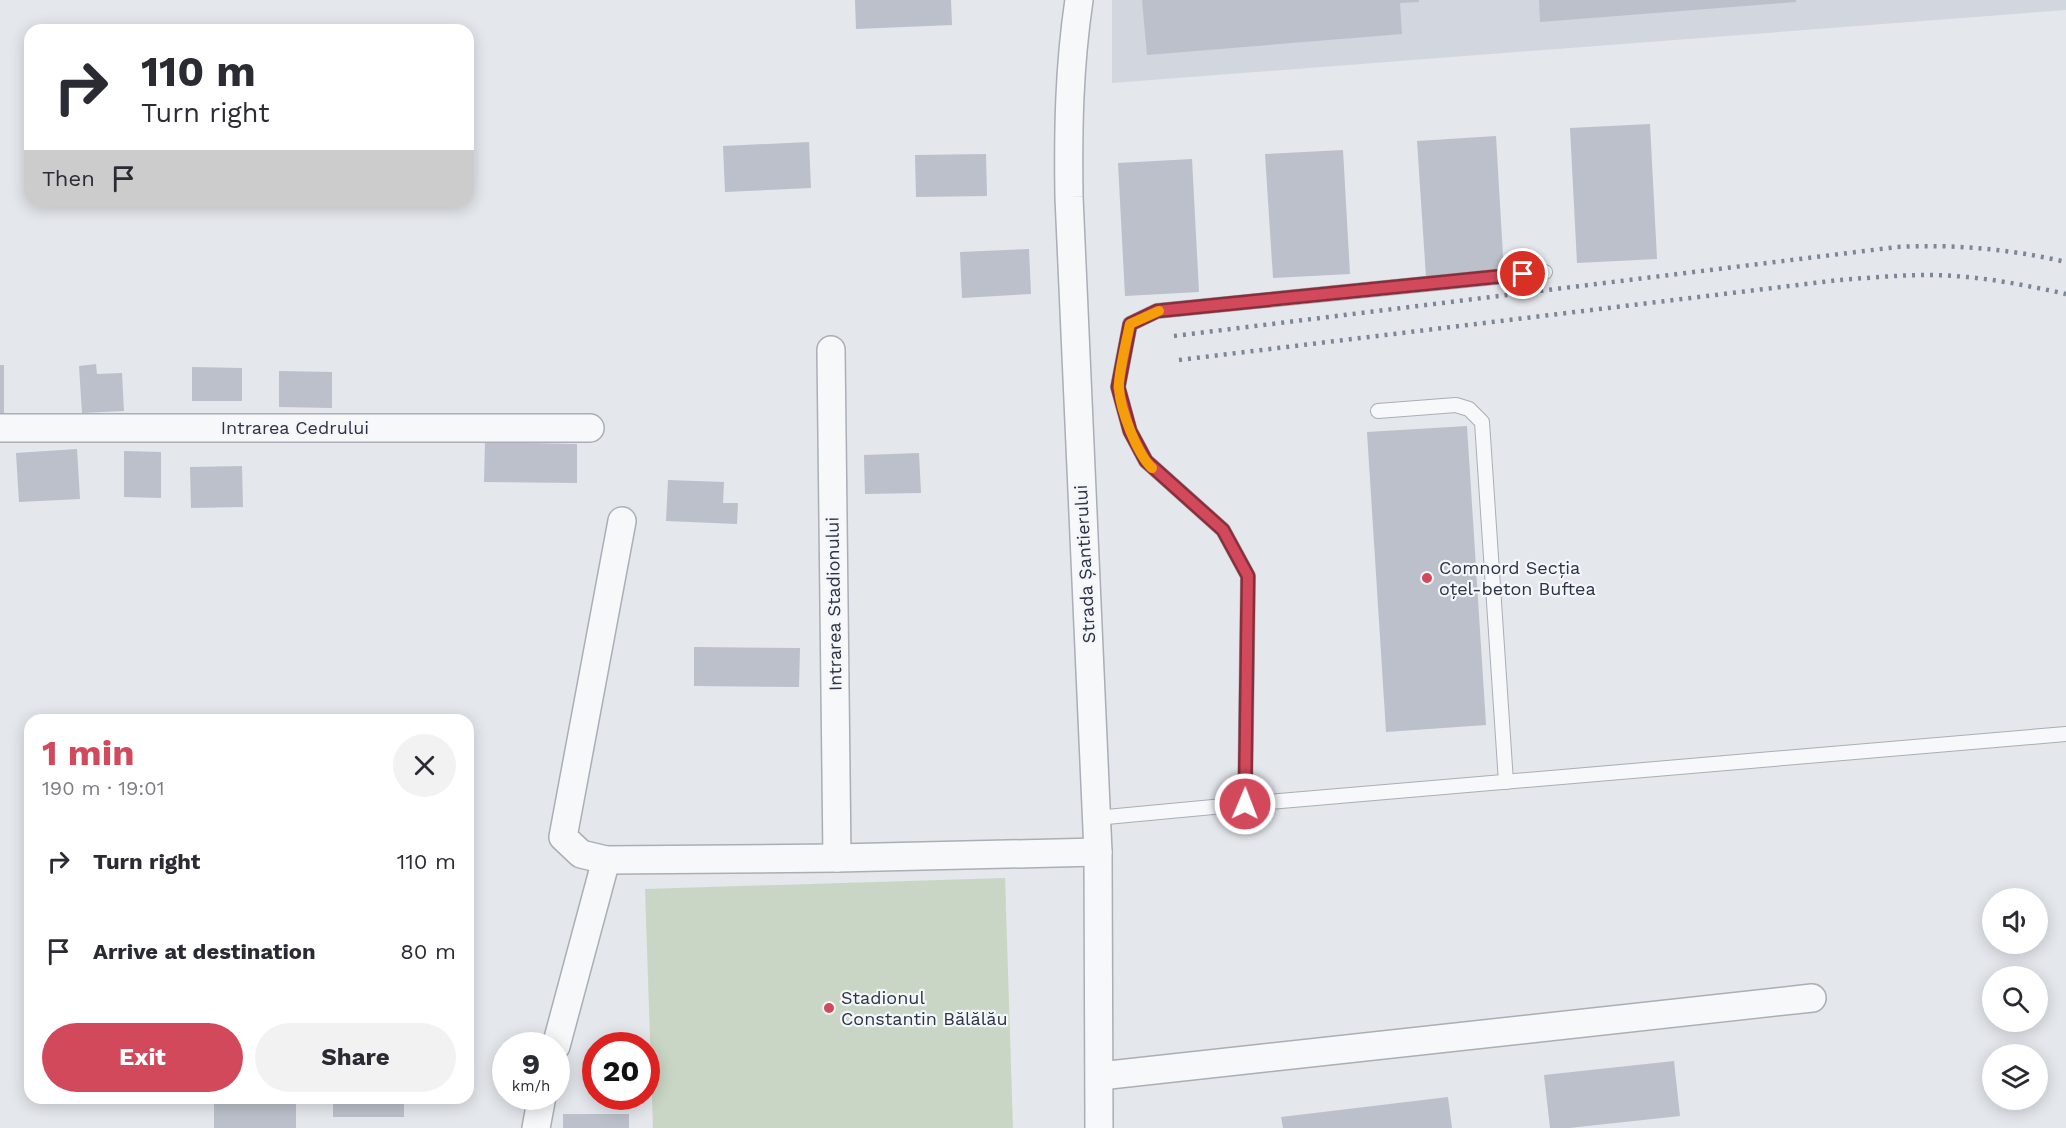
<!DOCTYPE html>
<meta charset="utf-8">
<style>
:root{--surface:#fff;--page:#f2f2f3;--text:#2b2b33;--muted:#7c7c81;--accent:#d1495b}
body{margin:0;font-family:"Work Sans",sans-serif;background:var(--page);color:var(--text);height:100vh;display:flex;flex-direction:column;font-size:22px;white-space:nowrap}
*{box-sizing:border-box;margin:0}
p{font-size:20px;color:var(--muted)}
.icon{flex:none;width:33px;height:33px;fill:none;stroke:currentColor;stroke-width:2;stroke-linecap:round;stroke-linejoin:round}
.map{position:relative;flex:1;overflow:hidden}
.drawer{position:absolute;left:24px;top:714px;width:450px;height:390px;display:flex;flex-direction:column;background:var(--surface);border-radius:18px;box-shadow:0 3px 15px #0003}
.drawer>*{flex:none}
.banner{position:absolute;left:24px;top:24px;width:450px;height:183px;border-radius:18px;box-shadow:0 3px 15px #0003;background:#fff;color:var(--text);overflow:hidden}
.fabs{position:absolute;left:1982px;top:888px;display:grid;gap:12px}
.fabs a{display:grid;place-items:center;width:66px;height:66px;border-radius:50%;background:var(--surface);box-shadow:0 3px 15px #0003;font-size:30px}
.speed{position:absolute;left:492px;top:1032px;display:flex;gap:12px;font-size:30px;font-weight:700;text-align:center}
.speed>*{display:grid;place-content:center;width:78px;height:78px;border-radius:50%;background:var(--surface);box-shadow:0 3px 15px #0003;line-height:1}
.speed small{font-size:15px;font-weight:400}
.speed .limit{border:9px solid #d22;background:#fff;color:#111}
.pin{position:absolute;display:grid;place-items:center;width:51px;height:51px;color:#fff;margin:-26px;border:3px solid #fff;border-radius:50%;box-shadow:0 2px 6px #0007}
.me{position:absolute;width:66px;margin:-33px;rotate:1deg;stroke-linejoin:round;filter:drop-shadow(0 0 4px #0008)}
.turn{display:flex;align-items:center;gap:21px;height:126px;padding:0 18px;font-size:27px}
.turn .icon{width:78px;height:78px;stroke-width:2.5}
.turn b{display:block;font-size:42px;line-height:51px}
.then{display:flex;align-items:center;height:57px;padding:0 18px;background:#0003;gap:12px;font-size:22px}
.round{display:grid;place-items:center;flex:none;width:63px;height:63px;border-radius:32px;background:var(--page)}
.summary{display:flex;align-items:center;justify-content:space-between;height:102px;padding:0 18px}
h1{font-size:36px;font-weight:700;line-height:45px;color:var(--accent)}
.button{display:flex;gap:12px;margin-top:auto;padding:12px 18px}
.button a{flex:1;height:69px;border-radius:36px;background:var(--accent);color:#fff;font-size:24px;font-weight:700;line-height:69px;text-align:center}
.button a+a{background:var(--page);color:var(--text)}
ul{padding:0;list-style:none}
li{display:flex;align-items:center;gap:18px;height:90px;padding:0 18px}
li div{flex:1}
li b{display:block;font-size:22px}
li em{font-style:normal}
.map>svg:first-child{display:block}
</style>
<div class="map">
<svg width="2066" height="1128" viewBox="0 0 2066 1128">
<rect width="100%" height="100%" fill="#e4e7ec"/>
<!-- built -->
<path fill="#d2d6de" d="M 1112,0 L 2066,0 L 2066,10 L 1112,83 Z"/>
<!-- green -->
<path fill="#c9d6c5" d="M 1005,878 L 1013,1128 L 653,1128 L 645,889 Z"/>
<!-- building -->
<g fill="#bbc0ca">
<path d="M 855,0 L 951,0 L 952,25 L 856,29 Z"/>
<path d="M 1142,0 L 1419,0 L 1419,2 L 1400,3 L 1402,34 L 1147,55 Z"/>
<path d="M 1539,0 L 1796,0 L 1796,2 L 1540,22 Z"/>
<path d="M 1650,124 L 1657,259 L 1577,263 L 1570,128 Z"/>
<path d="M 1496,136 L 1504,273 L 1426,277 L 1417,141 Z"/>
<path d="M 809,142 L 811,188 L 725,192 L 723,146 Z"/>
<path d="M 1343,150 L 1350,274 L 1273,278 L 1265,154 Z"/>
<path d="M 986,154 L 987,196 L 916,197 L 915,155 Z"/>
<path d="M 1192,159 L 1199,292 L 1125,296 L 1118,163 Z"/>
<path d="M 1029,249 L 1031,294 L 962,298 L 960,252 Z"/>
<path d="M 96,364 L 97,374 L 122,373 L 124,411 L 82,413 L 79,366 Z"/>
<rect x="0" y="365" width="4" height="58"/>
<path d="M 192,367 L 242,368 L 242,401 L 192,401 Z"/>
<path d="M 279,371 L 332,372 L 332,408 L 279,407 Z"/>
<path d="M 1467,426 L 1486,725 L 1386,732 L 1367,432 Z"/>
<path d="M 485,442 L 577,444 L 577,483 L 484,482 Z"/>
<path d="M 77,449 L 80,499 L 19,502 L 16,453 Z"/>
<path d="M 124,451 L 161,452 L 161,498 L 124,497 Z"/>
<path d="M 919,453 L 921,493 L 865,494 L 864,455 Z"/>
<path d="M 242,466 L 243,507 L 191,508 L 190,467 Z"/>
<path d="M 668,480 L 724,482 L 723,503 L 738,503 L 737,524 L 666,521 Z"/>
<path d="M 694,647 L 800,648 L 799,687 L 694,686 Z"/>
<path d="M 1674,1061 L 1680,1116 L 1569,1128 L 1550,1128 L 1544,1075 Z"/>
<path d="M 1448,1097 L 1452,1128 L 1283,1128 L 1281,1117 Z"/>
<rect x="333" y="1098" width="71" height="19"/>
<path d="M 296,1103 L 296,1128 L 214,1128 L 214,1104 Z"/>
<rect x="563" y="1114" width="66" height="14"/>
</g>
<g fill="none" stroke-linecap="round" stroke-linejoin="round">
<defs>
<g id="lane">
<path d="M 1378,411 L 1456,405 L 1469,409 L 1482,422 L 1506,782"/>
<path d="M 1245,804 L 1248,576 L 1223,530 L 1146,461 L 1130,431 L 1118,387 L 1130,324 L 1157,311 L 1545,272"/>
<path d="M 1096,818 L 1245,804 L 2066,734"/>
</g>
<g id="street">
<path d="M 1079,0 C 1069,67 1068,130 1069,197 L 1098,852 L 1099,1128"/>
<path d="M 831,350 L 837,858"/>
<path d="M 0,428 L 590,428"/>
<path d="M 622,521 L 563,837 L 581,854 L 606,860 L 837,858 L 1098,852"/>
<path d="M 556,1046 L 606,860"/>
<path d="M 1100,1076 L 1812,998"/>
<path d="M 536,1128 L 542,1096"/>
</g>
</defs>
<!-- lane casing -->
<use href="#lane" stroke="#a9aeb7" stroke-width="16"/>
<!-- street casing -->
<use href="#street" stroke="#a9aeb7" stroke-width="30"/>
<!-- lane -->
<use href="#lane" stroke="#f7f8fa" stroke-width="14"/>
<!-- street -->
<use href="#street" stroke="#f7f8fa" stroke-width="27"/>
<!-- rail -->
<g stroke="#7d8696" stroke-width="4.5" stroke-dasharray="3 6" stroke-linecap="butt">
<path d="M 1174,336 L 1897,247 C 1955,244 2010,249 2066,262"/>
<path d="M 1179,360 L 1839,280 C 1868,278 1898,275 1927,275 C 1974,275 2021,284 2066,294"/>
</g>
</g>
<g fill="none" stroke-linecap="round" stroke-linejoin="round">
<defs>
<path id="route" d="M 1245,804 L 1248,576 L 1223,530 L 1146,461 L 1130,431 L 1118,387 L 1130,324 L 1157,311 L 1523,274"/>
</defs>
<!-- route casing -->
<use href="#route" stroke="#882f3b" stroke-width="15"/>
<!-- route -->
<use href="#route" stroke="#d1495b" stroke-width="10"/>
<!-- slow -->
<path stroke="#f59e0b" stroke-width="10" d="M 1152,468 C 1137,454 1120,409 1119,388 C 1118,374 1127,339 1130,324 L 1159,311"/>
</g>
<!-- markers -->
<g fill="#d1495b" stroke="#f4f6f9" stroke-width="2">
<circle cx="1427" cy="578" r="6"/>
<circle cx="829" cy="1008" r="6"/>
</g>
<g text-anchor="middle" stroke-width="4.5" stroke-linejoin="round" paint-order="stroke">
<!-- street labels -->
<g font-size="18" fill="#2b3445" stroke="#f4f6f9">
<text x="295" y="434">Intrarea Cedrului</text>
<text transform="translate(1085 564) rotate(-93)" y="6">Strada Șantierului</text>
<text transform="translate(834 604) rotate(-91)" y="6">Intrarea Stadionului</text>
</g>
<!-- poi labels -->
<g font-size="18" fill="#2b3445" stroke="#f4f6f9" text-anchor="start">
<text x="1439" y="574">Comnord Secția<tspan x="1439" dy="21">oțel-beton Buftea</tspan></text>
<text x="841" y="1004">Stadionul<tspan x="841" dy="21">Constantin Bălălău</tspan></text>
</g>
</g>
</svg>
<div class="fabs">
<a><svg class="icon" aria-label="sound" viewBox="0 0 24 24"><path d="M4 9h4l5-4v14l-5-4H4zM17 9q2 3 0 6"/></svg></a>
<a><svg class="icon" aria-label="search" viewBox="0 0 24 24"><circle cx="10" cy="10" r="6"/><path d="M15 15l6 6"/></svg></a>
<a><svg class="icon" aria-label="layers" viewBox="0 0 24 24"><path d="M12 4l9 5-9 5-9-5zM3 14l9 5 9-5"/></svg></a>
</div>
<div class="speed"><div>9<small>km/h</small></div><div class="limit">20</div></div>
<div class="pin" style="left:1523px;top:274px;background:#d93025"><svg class="icon" aria-label="arrive" viewBox="0 0 24 24"><path d="M6 21V4h12l-3 4 3 4H6"/></svg></div>
<svg class="me" style="left:1245px;top:804px" viewBox="-20 -20 40 40"><circle r="17" fill="#d1495b" stroke="#fff" stroke-width="3"/><path d="M0-11L8 9 0 5-8 9z" fill="#fff"/></svg>
<div class="banner">
<div class="turn"><svg class="icon" aria-label="right" viewBox="0 0 24 24"><path d="M7 20v-9h11M14 6l5 5-5 5"/></svg><div><b>110 m</b>Turn right</div></div>
<div class="then">Then<svg class="icon" aria-label="arrive" viewBox="0 0 24 24"><path d="M6 21V4h12l-3 4 3 4H6"/></svg></div>
</div>
<section class="drawer">
<div class="summary"><div><h1>1 min</h1><p>190 m · 19:01</p></div><a class="round"><svg class="icon" aria-label="close" viewBox="0 0 24 24"><path d="M6 6l12 12M18 6L6 18"/></svg></a></div>
<ul>
<li><svg class="icon" aria-label="right" viewBox="0 0 24 24"><path d="M7 20v-9h11M14 6l5 5-5 5"/></svg><div><b>Turn right</b></div><em>110 m</em></li>
<li><svg class="icon" aria-label="arrive" viewBox="0 0 24 24"><path d="M6 21V4h12l-3 4 3 4H6"/></svg><div><b>Arrive at destination</b></div><em>80 m</em></li>
</ul>
<div class="button"><a>Exit</a><a>Share</a></div>
</section>
</div>
